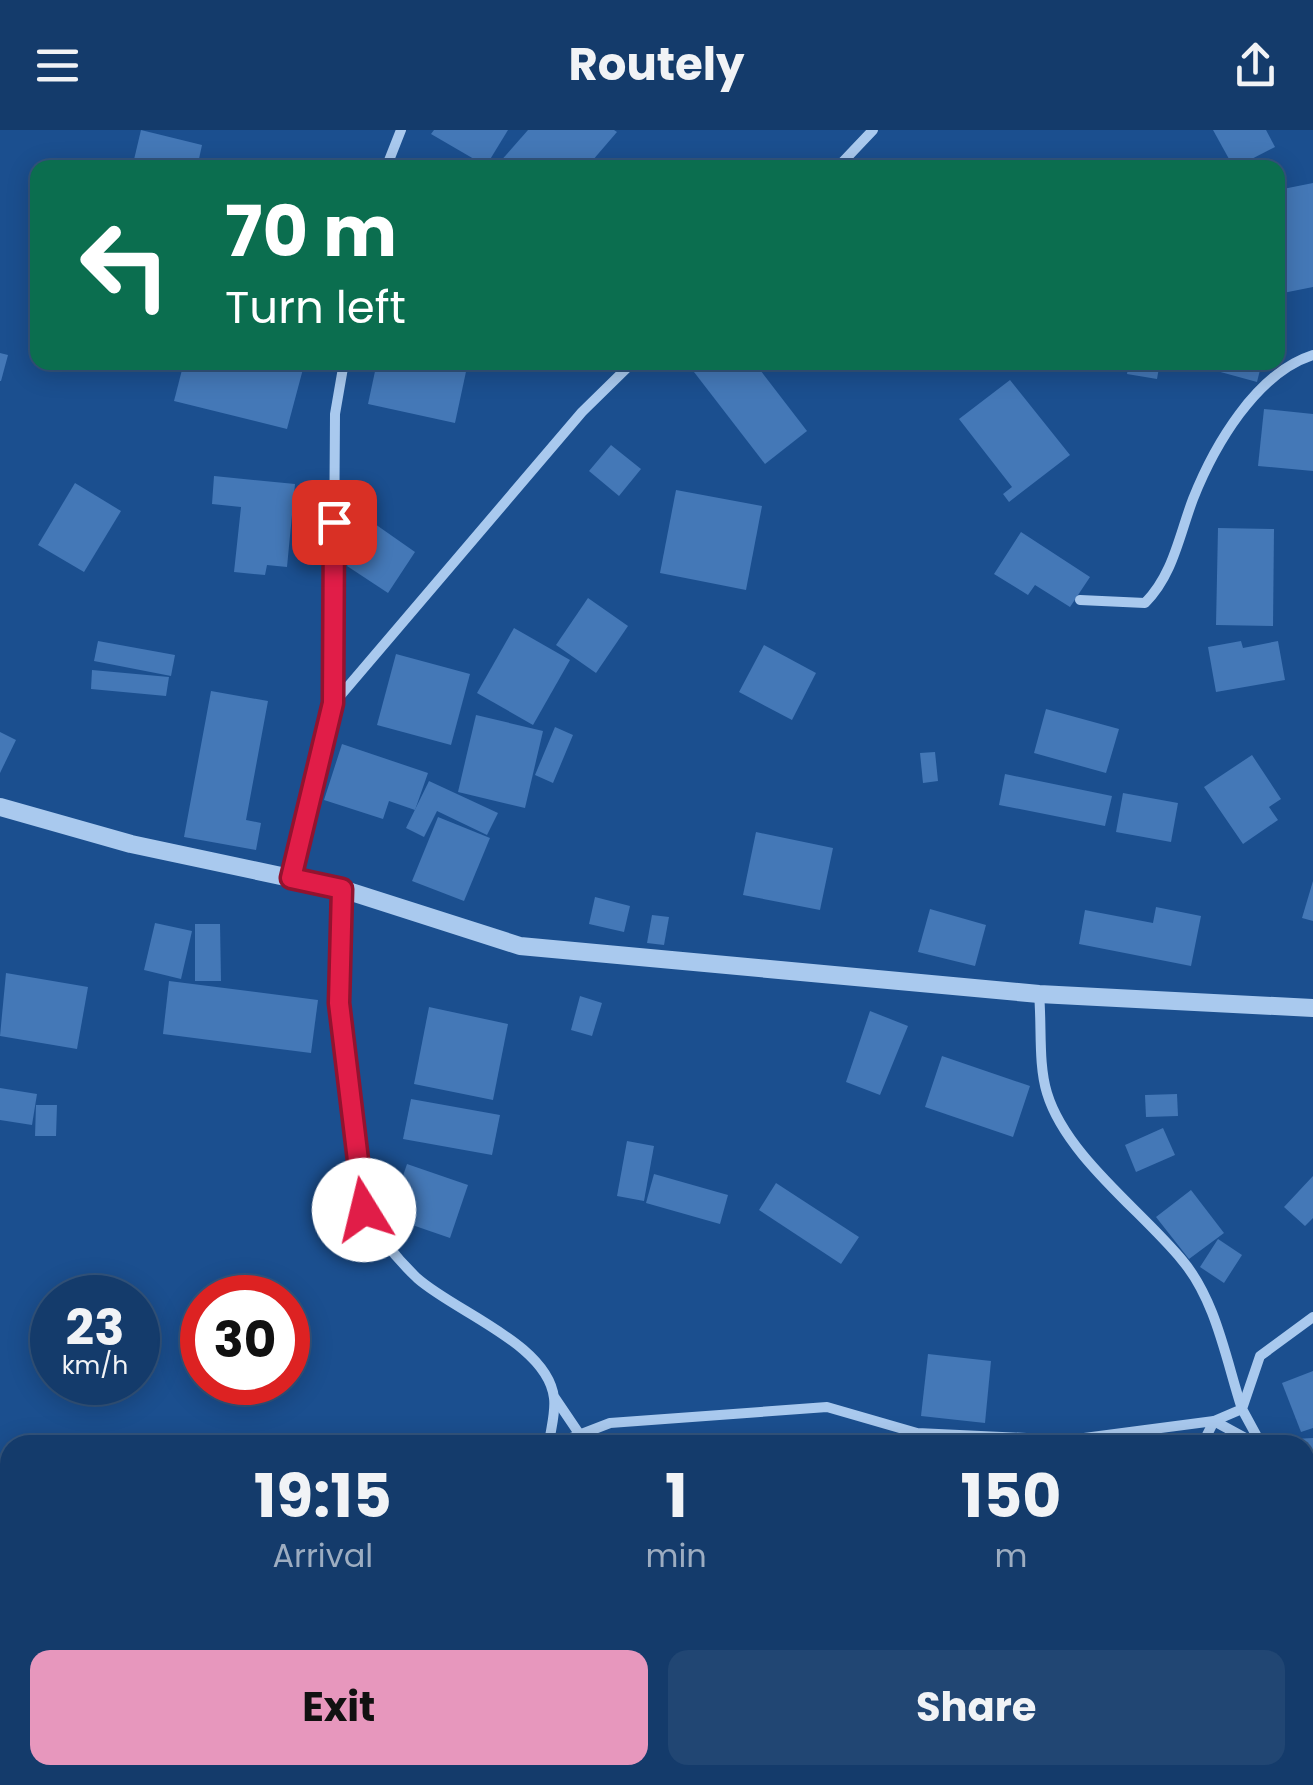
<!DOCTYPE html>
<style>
:root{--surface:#143b6b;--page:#214673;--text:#f1f3f6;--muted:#9dadc1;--line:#33557e;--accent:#e797bd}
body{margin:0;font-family:Poppins,sans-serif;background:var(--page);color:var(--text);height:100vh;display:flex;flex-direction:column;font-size:38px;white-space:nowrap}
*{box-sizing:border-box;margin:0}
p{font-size:32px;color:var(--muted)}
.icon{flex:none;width:55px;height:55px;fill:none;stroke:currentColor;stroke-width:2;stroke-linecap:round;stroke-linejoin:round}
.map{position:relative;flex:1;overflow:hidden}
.panel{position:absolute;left:0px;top:1305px;width:1315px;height:350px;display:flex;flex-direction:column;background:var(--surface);border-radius:30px 30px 0 0;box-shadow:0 5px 25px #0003,0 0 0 2px var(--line)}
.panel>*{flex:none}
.banner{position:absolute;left:30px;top:30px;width:1255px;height:210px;border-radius:20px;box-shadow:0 5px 25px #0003,0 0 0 2px var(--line);background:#0b6e4f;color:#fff;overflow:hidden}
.speed{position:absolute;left:30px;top:1145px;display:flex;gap:20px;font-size:50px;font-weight:700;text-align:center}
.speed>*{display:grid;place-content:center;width:130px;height:130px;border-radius:50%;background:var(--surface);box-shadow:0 5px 25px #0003,0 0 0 2px var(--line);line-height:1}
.speed small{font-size:25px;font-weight:400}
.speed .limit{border:15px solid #d22;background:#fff;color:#111}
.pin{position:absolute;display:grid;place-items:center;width:85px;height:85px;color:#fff;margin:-42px;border-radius:20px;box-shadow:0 5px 15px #0006}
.me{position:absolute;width:110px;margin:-55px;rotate:351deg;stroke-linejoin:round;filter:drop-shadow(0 0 8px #0008)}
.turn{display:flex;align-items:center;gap:35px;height:210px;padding:0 30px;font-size:45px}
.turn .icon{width:130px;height:130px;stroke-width:2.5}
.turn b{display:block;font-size:70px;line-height:85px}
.eta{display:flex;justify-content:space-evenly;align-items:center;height:170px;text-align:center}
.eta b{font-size:60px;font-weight:700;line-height:70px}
.action{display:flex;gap:20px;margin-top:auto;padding:20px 30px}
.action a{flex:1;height:115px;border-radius:20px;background:var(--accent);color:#111;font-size:40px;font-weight:700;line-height:115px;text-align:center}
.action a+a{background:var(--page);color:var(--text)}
header{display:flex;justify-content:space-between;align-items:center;height:130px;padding:0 30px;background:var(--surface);font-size:45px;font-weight:700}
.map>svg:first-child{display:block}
</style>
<header><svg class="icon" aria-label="menu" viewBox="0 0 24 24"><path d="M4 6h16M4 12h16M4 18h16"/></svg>Routely<svg class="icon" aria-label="share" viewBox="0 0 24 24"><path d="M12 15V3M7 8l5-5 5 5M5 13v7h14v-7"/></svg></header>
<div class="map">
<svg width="1313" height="1655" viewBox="0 0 1313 1655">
<rect width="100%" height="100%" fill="#1b4f8f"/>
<!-- building -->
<g fill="#4478b7">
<path d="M 141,0 L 202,15 L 197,38 L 132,38 Z"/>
<path d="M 434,0 L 508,0 L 486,36 L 431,4 Z"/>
<path d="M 528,0 L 614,0 L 617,2 L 586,38 L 504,38 L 499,33 Z"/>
<path d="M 1213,0 L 1266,0 L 1275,17 L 1234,38 Z"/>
<path d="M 1313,53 L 1313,157 L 1278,164 L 1278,60 Z"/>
<path d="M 0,223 L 8,225 L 1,251 L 0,251 Z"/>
<path d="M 184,232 L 275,232 L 303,239 L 287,299 L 174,271 Z"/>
<path d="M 377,232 L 467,237 L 455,293 L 368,274 Z"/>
<path d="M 706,232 L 754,232 L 807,301 L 765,334 L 694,242 Z"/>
<path d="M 1129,232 L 1160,232 L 1157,249 L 1127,244 Z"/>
<path d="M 1184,232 L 1262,232 L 1257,252 Z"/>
<path d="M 1010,250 L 1070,325 L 1009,372 L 1003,364 L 1012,357 L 959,289 Z"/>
<path d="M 1264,279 L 1313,284 L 1313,341 L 1258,336 Z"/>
<path d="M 611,315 L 641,339 L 619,366 L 589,341 Z"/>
<path d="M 214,346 L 295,354 L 287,437 L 267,435 L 265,445 L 234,442 L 241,377 L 212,374 Z"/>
<path d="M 75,353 L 121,381 L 84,442 L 38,415 Z"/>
<path d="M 676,360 L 762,376 L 746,460 L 660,443 Z"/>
<path d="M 375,394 L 415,422 L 388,463 L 347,436 Z"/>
<path d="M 1218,398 L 1274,399 L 1273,496 L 1216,495 Z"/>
<path d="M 1021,402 L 1090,447 L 1070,477 L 1035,455 L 1028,465 L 994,444 Z"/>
<path d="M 588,468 L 628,496 L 596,543 L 556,515 Z"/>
<path d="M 514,498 L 570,530 L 533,595 L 477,563 Z"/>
<path d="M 98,511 L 175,525 L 171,546 L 94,531 Z"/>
<path d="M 1241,511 L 1243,518 L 1278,511 L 1285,550 L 1216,562 L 1208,517 Z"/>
<path d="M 764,515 L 816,543 L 792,590 L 739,562 Z"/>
<path d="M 396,524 L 470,544 L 451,615 L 377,595 Z"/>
<path d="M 92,540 L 169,547 L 166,566 L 91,559 Z"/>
<path d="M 211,561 L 268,571 L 246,690 L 261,693 L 256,720 L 184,707 Z"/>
<path d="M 1046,579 L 1119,599 L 1106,643 L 1034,623 Z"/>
<path d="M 476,585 L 543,601 L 525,678 L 458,662 Z"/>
<path d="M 555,597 L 573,605 L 553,653 L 535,645 Z"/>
<path d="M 0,602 L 16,610 L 0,643 Z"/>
<path d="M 342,614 L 428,643 L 415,680 L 389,671 L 383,689 L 324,670 Z"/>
<path d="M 935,622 L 938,651 L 923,653 L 920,623 Z"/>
<path d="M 1252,625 L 1281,669 L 1269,677 L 1278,690 L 1243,714 L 1204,657 Z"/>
<path d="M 1005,644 L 1112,666 L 1105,696 L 999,675 Z"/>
<path d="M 429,651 L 498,683 L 487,705 L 437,681 L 424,707 L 406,698 Z"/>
<path d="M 1123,663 L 1178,673 L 1171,712 L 1116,702 Z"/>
<path d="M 438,687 L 490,708 L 464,771 L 412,751 Z"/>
<path d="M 756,702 L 833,718 L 820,780 L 743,765 Z"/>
<path d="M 1313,751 L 1313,791 L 1302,788 Z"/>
<path d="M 595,767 L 630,776 L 624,802 L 589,794 Z"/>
<path d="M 1156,777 L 1201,786 L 1191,836 L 1079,814 L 1085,780 L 1153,793 Z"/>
<path d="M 930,779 L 986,795 L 975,836 L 918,822 Z"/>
<path d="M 652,785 L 669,787 L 664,815 L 647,813 Z"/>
<path d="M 155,793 L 192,801 L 181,849 L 144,840 Z"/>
<path d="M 195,794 L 220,794 L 221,851 L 195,851 Z"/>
<path d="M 6,843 L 88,857 L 77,919 L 0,906 Z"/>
<path d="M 169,851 L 318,870 L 311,923 L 163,904 Z"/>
<path d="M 580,866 L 602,873 L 592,906 L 571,900 Z"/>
<path d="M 429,877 L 508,894 L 493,970 L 414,954 Z"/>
<path d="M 870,881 L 908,896 L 880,965 L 846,952 Z"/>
<path d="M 942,926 L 1030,956 L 1013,1007 L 925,977 Z"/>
<path d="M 0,958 L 37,964 L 32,995 L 0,990 Z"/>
<path d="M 1177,964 L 1178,986 L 1146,987 L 1145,965 Z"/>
<path d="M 411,969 L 500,985 L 492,1025 L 403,1009 Z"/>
<path d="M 36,975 L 57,975 L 56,1006 L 35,1006 Z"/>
<path d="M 1163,998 L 1175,1025 L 1136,1042 L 1125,1015 Z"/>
<path d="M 627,1011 L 654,1016 L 644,1071 L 617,1066 Z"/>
<path d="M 407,1034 L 468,1055 L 450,1108 L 389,1087 Z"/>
<path d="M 654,1044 L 728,1065 L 720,1094 L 646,1073 Z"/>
<path d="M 1313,1046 L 1313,1088 L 1305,1096 L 1284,1077 Z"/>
<path d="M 776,1053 L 859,1107 L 841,1134 L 759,1080 Z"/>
<path d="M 1191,1060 L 1224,1103 L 1189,1129 L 1156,1087 Z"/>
<path d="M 1218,1109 L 1242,1125 L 1224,1153 L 1200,1137 Z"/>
<path d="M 928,1224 L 991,1231 L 985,1293 L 921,1286 Z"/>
<path d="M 1313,1241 L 1313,1298 L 1301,1302 L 1282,1253 Z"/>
<path d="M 1313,1308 L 1313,1333 L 1305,1333 L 1305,1315 L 1294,1315 L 1294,1309 Z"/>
<path d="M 6,1578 L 10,1578 L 10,1645 L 51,1645 L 51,1655 L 5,1655 Z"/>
</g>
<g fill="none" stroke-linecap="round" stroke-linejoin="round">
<!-- minor -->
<g stroke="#a9c9ee" stroke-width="10">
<path d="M 386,38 L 401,0"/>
<path d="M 837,38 L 873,0"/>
<path d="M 1080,470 L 1145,473 C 1173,445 1179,406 1193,369 C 1214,316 1256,243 1313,225"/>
<path d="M 334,573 L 582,282 L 633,232"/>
<path d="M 291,748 L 333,573 L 335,284 L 344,232"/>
<path d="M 342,759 L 339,873 L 364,1080 C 378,1105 396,1128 417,1148 C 455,1182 548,1214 554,1268 C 556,1283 550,1301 549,1315"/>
<path d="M 1039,864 C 1042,895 1038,934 1047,963 C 1066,1026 1142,1081 1182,1130 C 1216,1170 1226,1230 1242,1279 L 1214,1291 L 1202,1315"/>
<path d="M 555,1268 L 578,1302"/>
<path d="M 1261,1314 L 1242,1279 L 1260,1226 L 1313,1187"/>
<path d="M 553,1315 L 610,1293 L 827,1277 L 917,1303 L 1069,1310 L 1214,1291 L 1258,1315"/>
<path d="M 1305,1393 L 1313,1407"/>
<path d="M 122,1645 L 123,1655"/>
<path d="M 518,1645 L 529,1655"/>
<path d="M 204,1655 L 234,1645"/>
<path d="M 1063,1655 L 1078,1645"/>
</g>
<!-- tertiary -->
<path stroke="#a9c9ee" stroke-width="18" d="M 0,677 L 131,714 L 342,759 L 520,816 L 1039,864 L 1313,878"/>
</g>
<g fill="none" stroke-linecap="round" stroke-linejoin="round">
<defs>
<path id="route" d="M 334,392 L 333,573 L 291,748 L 342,759 L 339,873 L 364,1080"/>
</defs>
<!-- route casing -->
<use href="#route" stroke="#92132f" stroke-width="25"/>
<!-- route -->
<use href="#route" stroke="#e11d48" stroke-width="18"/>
</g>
</svg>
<div class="speed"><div>23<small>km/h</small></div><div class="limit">30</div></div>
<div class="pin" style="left:334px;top:392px;background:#d93025"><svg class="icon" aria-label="arrive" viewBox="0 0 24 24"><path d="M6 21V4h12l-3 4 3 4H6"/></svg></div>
<svg class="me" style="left:364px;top:1080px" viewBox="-20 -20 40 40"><circle r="19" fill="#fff"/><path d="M0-13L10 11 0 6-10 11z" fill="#e11d48"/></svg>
<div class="banner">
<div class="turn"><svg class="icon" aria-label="left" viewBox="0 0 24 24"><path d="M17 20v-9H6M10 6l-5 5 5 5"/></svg><div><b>70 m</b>Turn left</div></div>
</div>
<section class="panel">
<div class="eta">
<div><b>19:15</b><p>Arrival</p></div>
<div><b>1</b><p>min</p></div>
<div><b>150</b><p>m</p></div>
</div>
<div class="action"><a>Exit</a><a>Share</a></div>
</section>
</div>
